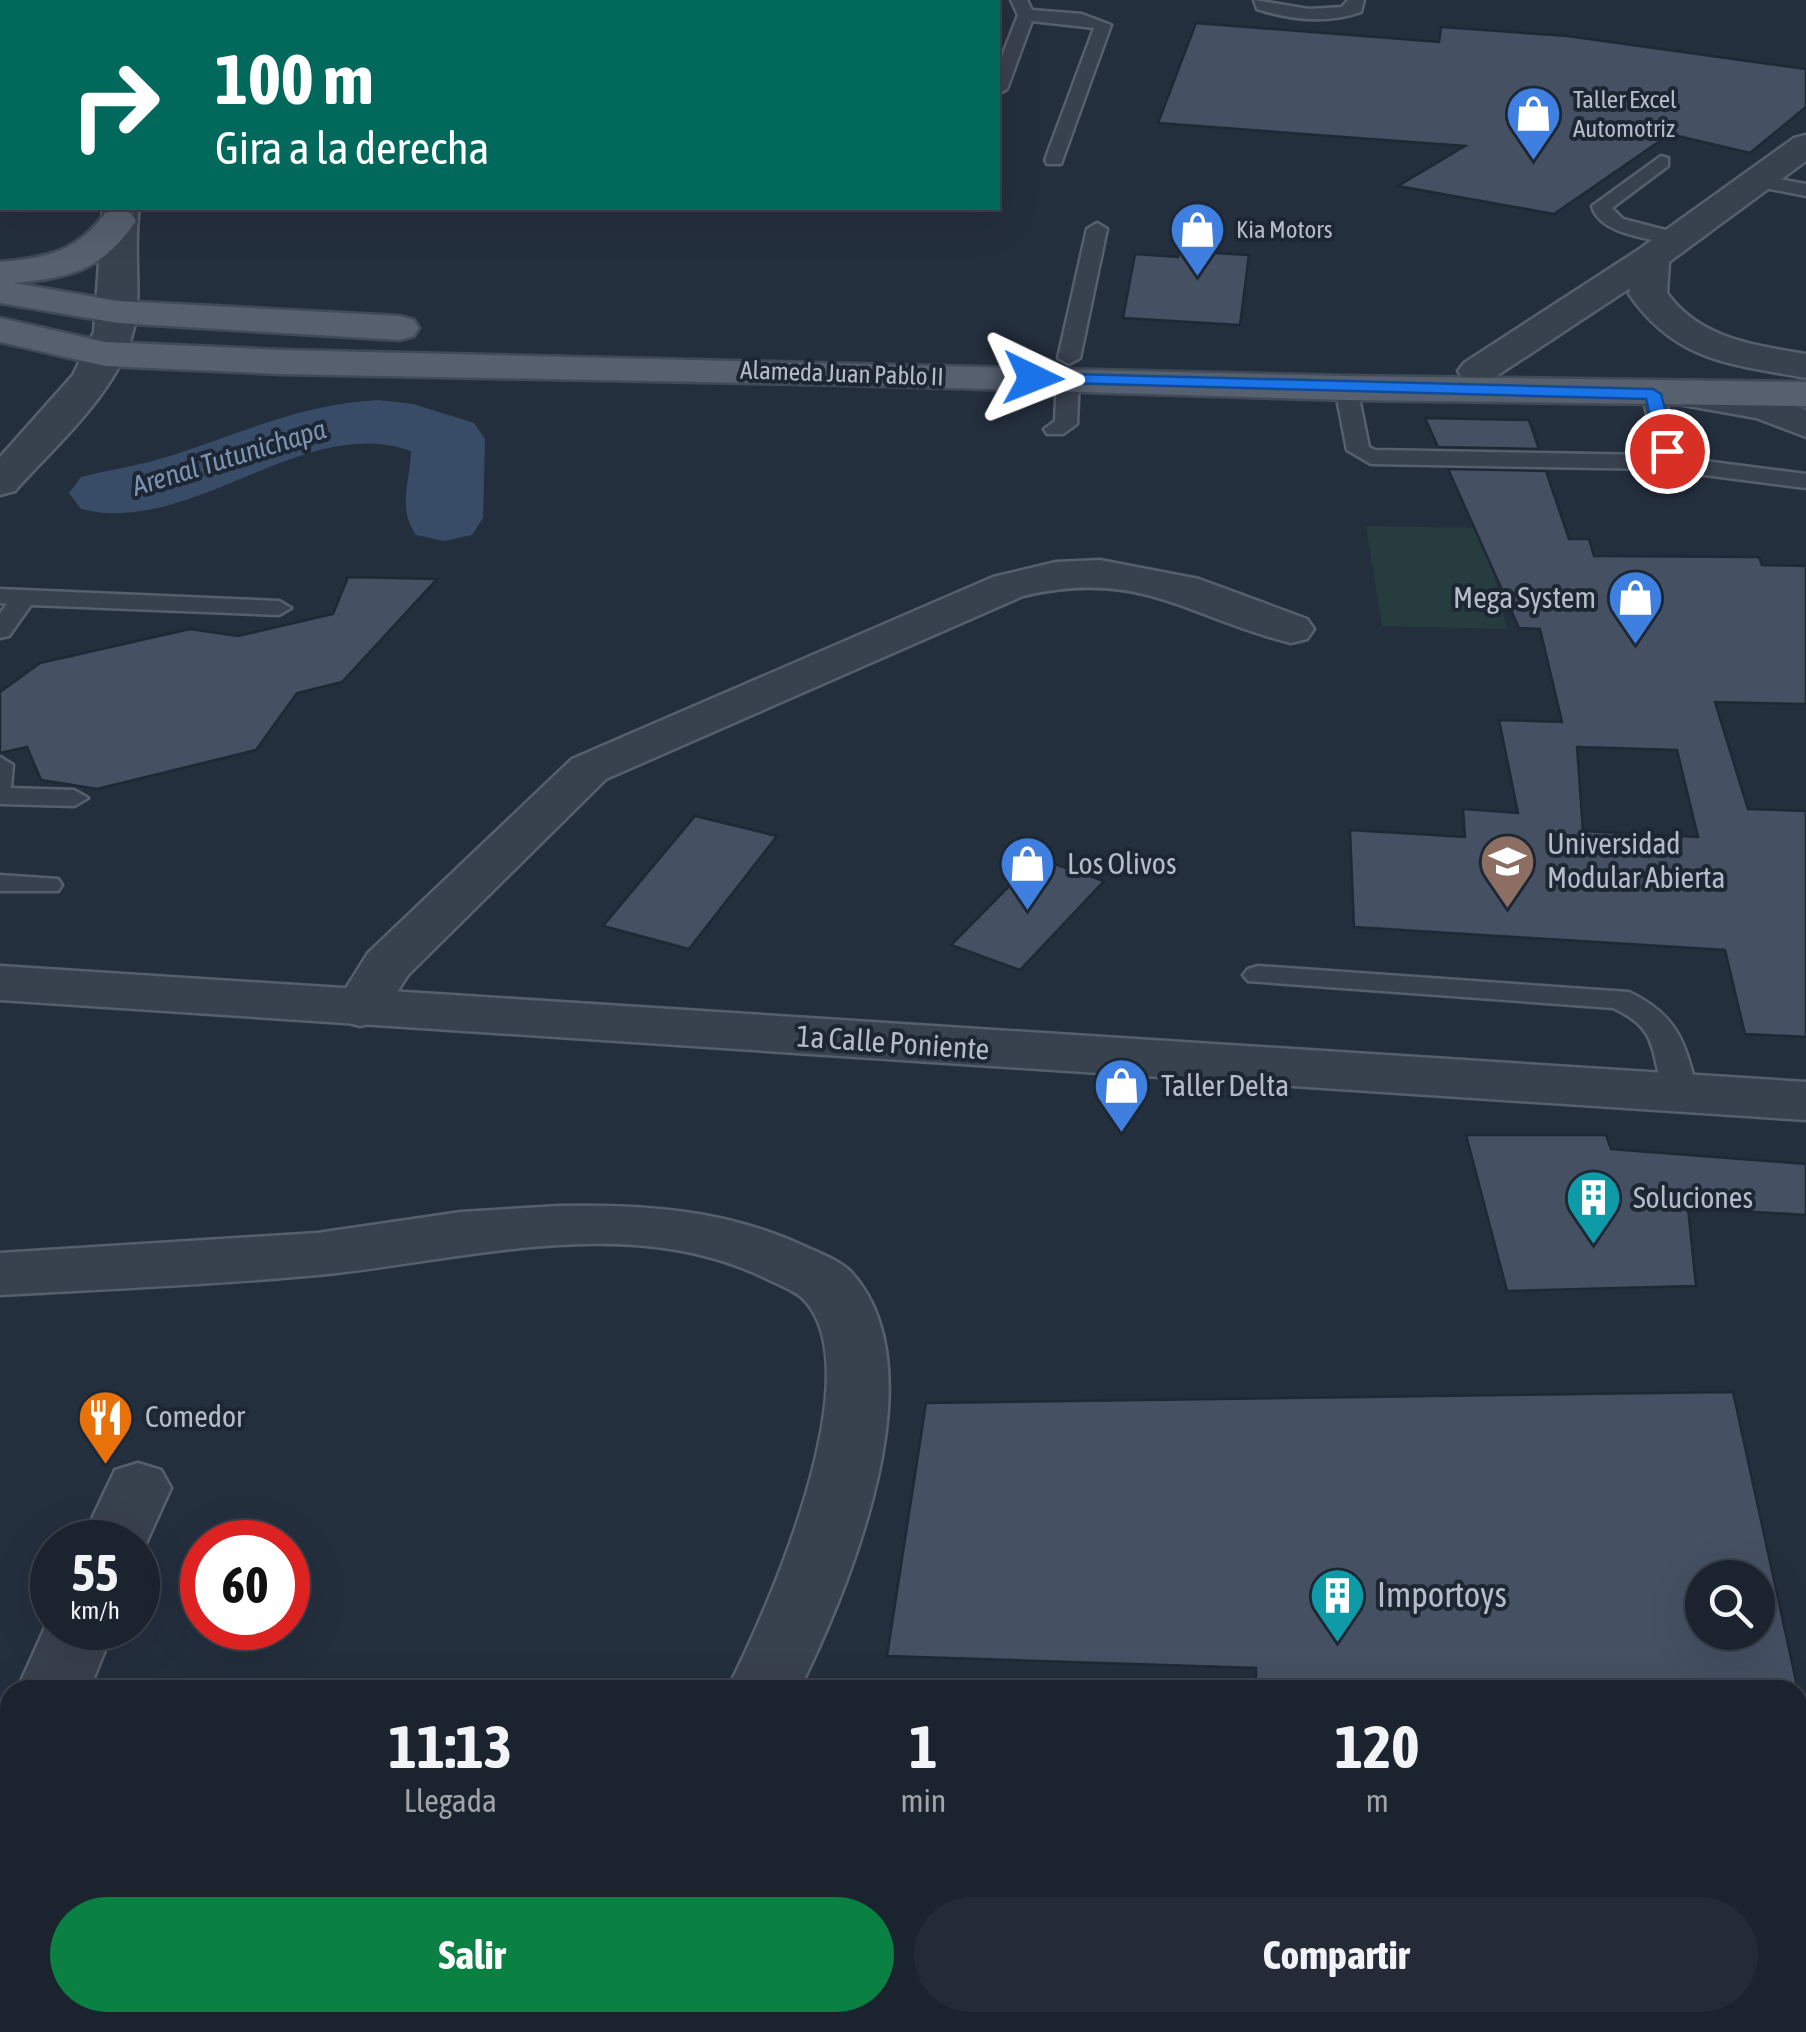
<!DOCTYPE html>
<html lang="es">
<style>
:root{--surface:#1b232e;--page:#242b36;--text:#f1f3f6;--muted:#a0a4aa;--line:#39404a;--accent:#0b8043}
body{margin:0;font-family:"Asap Condensed",sans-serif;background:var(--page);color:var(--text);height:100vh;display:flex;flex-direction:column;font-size:38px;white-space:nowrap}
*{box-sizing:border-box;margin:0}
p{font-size:32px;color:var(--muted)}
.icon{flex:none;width:55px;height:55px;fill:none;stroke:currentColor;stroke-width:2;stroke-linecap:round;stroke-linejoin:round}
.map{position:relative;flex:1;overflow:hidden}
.side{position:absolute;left:0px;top:1680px;width:1808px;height:352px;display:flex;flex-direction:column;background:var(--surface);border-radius:30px 30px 0 0;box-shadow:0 10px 40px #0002,0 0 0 2px var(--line)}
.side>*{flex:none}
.top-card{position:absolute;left:0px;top:0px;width:1000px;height:210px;box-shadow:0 10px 40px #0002,0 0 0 2px var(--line);background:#00695c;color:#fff;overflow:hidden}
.tools{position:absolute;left:1685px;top:1560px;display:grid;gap:20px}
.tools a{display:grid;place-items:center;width:90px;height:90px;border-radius:50%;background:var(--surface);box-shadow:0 10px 40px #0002,0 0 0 2px var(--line);font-size:50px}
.speed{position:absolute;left:30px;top:1520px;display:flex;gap:20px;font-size:50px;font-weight:700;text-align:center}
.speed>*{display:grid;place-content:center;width:130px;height:130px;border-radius:50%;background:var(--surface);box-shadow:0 10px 40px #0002,0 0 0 2px var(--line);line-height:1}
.speed small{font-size:25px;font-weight:400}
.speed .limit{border:15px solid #d22;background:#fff;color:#111}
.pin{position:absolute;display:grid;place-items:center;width:85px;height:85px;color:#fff;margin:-42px;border:5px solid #fff;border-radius:50%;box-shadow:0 2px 10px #0007}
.me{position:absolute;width:110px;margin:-55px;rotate:92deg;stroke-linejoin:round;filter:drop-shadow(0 0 8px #0008)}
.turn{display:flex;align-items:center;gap:35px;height:210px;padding:0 50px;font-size:45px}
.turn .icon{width:130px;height:130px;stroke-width:2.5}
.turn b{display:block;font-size:70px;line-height:85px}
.eta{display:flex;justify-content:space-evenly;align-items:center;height:170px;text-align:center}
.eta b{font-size:60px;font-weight:700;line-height:70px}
.primary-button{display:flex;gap:20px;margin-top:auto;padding:20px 50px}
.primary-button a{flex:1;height:115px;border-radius:60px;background:var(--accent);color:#fff;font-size:40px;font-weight:700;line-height:115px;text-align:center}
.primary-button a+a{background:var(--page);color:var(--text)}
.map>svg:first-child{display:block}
</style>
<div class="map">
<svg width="1806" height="2032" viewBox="0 0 1806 2032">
<rect width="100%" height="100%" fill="#242f3e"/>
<!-- green -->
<path fill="#263c3f" d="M 1366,526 L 1483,528 L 1507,629 L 1382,626 Z"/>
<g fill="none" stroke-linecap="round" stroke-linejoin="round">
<!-- river -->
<path fill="#394c67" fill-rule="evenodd" d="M 379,400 L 413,404 L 474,423 L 485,439 L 483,518 L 472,535 L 444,541 L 416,535 C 397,507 410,483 411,451 C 305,412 191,537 81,509 L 69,493 L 81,477 C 103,471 126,468 149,462 C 229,440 293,404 379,400 Z"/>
</g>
<!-- building -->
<g fill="#455162" stroke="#1f2835" stroke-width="2.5" fill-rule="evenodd">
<path d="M 1196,23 L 1439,42 L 1441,27 L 1567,36 L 1806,69 L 1806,107 L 1750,153 L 1670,134 L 1554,214 L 1398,186 L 1465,146 L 1158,123 Z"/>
<path d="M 1179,251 L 1249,255 L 1240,325 L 1123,318 L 1135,254 L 1178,257 Z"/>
<path d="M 1425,418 L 1529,420 L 1539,449 L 1438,447 Z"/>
<path d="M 1448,469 L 1546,471 L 1569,539 L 1589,539 L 1594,556 L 1759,557 L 1762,565 L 1806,566 L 1806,704 L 1715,702 L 1748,809 L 1806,811 L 1806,1037 L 1745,1034 L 1725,950 L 1354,927 L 1350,830 L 1465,837 L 1463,809 L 1518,813 L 1499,720 L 1562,722 L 1540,629 L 1519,628 ZM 1577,747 L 1677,750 L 1698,837 L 1583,831 Z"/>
<path d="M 348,577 L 437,579 L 342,682 L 297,693 L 256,750 L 97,789 L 41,780 L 27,747 L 0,753 L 0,692 L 40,663 L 190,629 L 238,636 L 333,614 Z"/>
<path d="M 695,816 L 777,836 L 689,949 L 603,926 Z"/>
<path d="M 1037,858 L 1104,881 L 1020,970 L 951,945 Z"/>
<path d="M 1466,1135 L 1606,1135 L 1611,1149 L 1806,1164 L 1806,1215 L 1688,1208 L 1696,1286 L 1507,1291 Z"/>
<path d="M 1733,1392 L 1798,1690 L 1256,1690 L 1256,1668 L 887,1656 L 926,1403 ZM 1702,1578 L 1758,1578 L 1758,1632 L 1702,1632 Z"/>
</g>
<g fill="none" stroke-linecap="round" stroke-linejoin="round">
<defs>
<g id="service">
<path d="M 1011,0 L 1027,0 L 1032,10 L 1082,14 L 1111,25 L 1061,164 L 1047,164 L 1045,160 L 1094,28 L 1032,21 L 1007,89 L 998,94 L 998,67 L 1018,15 Z"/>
<path d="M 1254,0 L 1309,9 L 1342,7 L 1348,0 L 1364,0 L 1361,12 C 1327,24 1291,20 1257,9 Z"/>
<path d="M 1661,156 L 1668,158 L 1668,166 L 1612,208 L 1623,219 L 1685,235 L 1688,239 L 1678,245 C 1653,239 1599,235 1592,206 Z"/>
<path d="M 1757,175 L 1806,184 L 1806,196 L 1750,185 L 1750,177 Z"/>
<path d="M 1097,223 L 1107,229 L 1080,358 L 1069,364 L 1058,358 L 1087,229 Z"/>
<path d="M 1068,373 L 1079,379 L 1077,424 L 1063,434 L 1047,434 L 1044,429 L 1055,421 L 1057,379 Z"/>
<path d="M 1346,381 L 1357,388 L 1369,447 L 1375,450 L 1652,455 L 1656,450 L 1642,394 L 1653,387 L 1664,394 L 1678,451 L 1674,457 L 1806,474 L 1806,488 L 1658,469 L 1371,464 L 1347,450 L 1335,388 Z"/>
<path d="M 0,589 L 279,601 L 291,608 L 279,615 L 31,605 L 9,636 L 0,638 L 0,613 L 7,604 L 0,603 Z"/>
<path d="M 0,757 L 13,765 L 11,788 L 74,790 L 88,798 L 74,806 L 0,804 Z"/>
<path d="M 0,875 L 58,879 L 62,885 L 58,891 L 0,891 Z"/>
<path d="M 1258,966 L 1629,992 C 1679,1016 1685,1043 1698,1094 L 1693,1101 L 1671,1101 C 1645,1061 1668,1033 1613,1008 L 1248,981 L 1243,975 L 1248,969 Z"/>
</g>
<g id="minor">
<path d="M 1806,135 L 1806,161 L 1669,262 L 1667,293 C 1700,339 1754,345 1806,354 L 1806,378 C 1731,364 1676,362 1629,294 L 1630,288 L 1492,379 L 1478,383 L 1464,379 L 1458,371 L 1464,363 L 1638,250 L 1794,138 Z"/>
<path d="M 1686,383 L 1766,395 L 1806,410 L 1806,437 L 1756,418 L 1672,403 L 1666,395 L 1672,387 Z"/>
<path d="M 1100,560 L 1199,579 L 1307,619 L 1314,629 L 1307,639 L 1291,643 C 1186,617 1142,568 1023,596 L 606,779 L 408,975 L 379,1021 L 360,1026 L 341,1021 L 333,1009 L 368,953 L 572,759 L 993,577 L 1056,562 Z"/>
<path d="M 559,1206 C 643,1204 727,1210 804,1246 C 819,1253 839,1260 851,1272 C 941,1370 848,1590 799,1690 L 727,1690 C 766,1613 871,1378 806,1302 C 797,1291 779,1285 767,1279 C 628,1210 463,1261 318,1275 C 212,1285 106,1289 0,1295 L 0,1253 L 317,1233 L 461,1212 Z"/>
<path d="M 138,1463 L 161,1470 L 171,1488 L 138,1561 L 138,1542 L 81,1542 L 115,1470 Z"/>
<path d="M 52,1612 L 52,1628 L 114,1628 L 89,1690 L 17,1690 Z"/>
<path d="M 10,1761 L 10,1844 L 0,1848 L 0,1764 Z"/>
<path d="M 539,2022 L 619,2022 L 615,2032 L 534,2032 Z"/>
<path d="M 1078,2022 L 1158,2022 L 1157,2032 L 1077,2032 Z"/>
</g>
<g id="tertiary">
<path d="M 103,208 L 139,208 C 134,242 139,275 137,308 C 132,381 60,440 15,491 L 0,495 L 0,457 L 73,375 L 94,332 Z"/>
<path d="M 0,966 L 1806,1082 L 1806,1120 L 0,1000 Z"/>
</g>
<g id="primary">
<path d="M 118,210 L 131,213 L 136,221 C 102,270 71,278 14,283 L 118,301 L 400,316 L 414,320 L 419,328 L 414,336 L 400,340 L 118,323 L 0,303 L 0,262 C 46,258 77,252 105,213 Z"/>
<path d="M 0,318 L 105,342 L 281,350 L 1346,376 L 1806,382 L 1806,406 L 1346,400 L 854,385 L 281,374 L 105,366 L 0,342 Z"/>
</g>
</defs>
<!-- service casing -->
<use href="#service" stroke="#565f6c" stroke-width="5"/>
<!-- minor casing -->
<use href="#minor" stroke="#565f6c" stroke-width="5"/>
<!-- tertiary casing -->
<use href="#tertiary" stroke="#565f6c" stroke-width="5"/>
<!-- primary casing -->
<use href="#primary" stroke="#414a57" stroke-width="5"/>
<!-- service -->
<use href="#service" fill="#38414e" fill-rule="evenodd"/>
<!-- minor -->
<use href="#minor" fill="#38414e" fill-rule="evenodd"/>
<!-- tertiary -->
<use href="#tertiary" fill="#38414e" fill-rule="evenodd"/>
<!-- primary -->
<use href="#primary" fill="#56606e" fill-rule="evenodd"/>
</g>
<!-- route -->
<path fill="#1a73e8" stroke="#114b97" stroke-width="2.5" d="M 1033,373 L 1653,389 L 1661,394 L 1676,451 L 1667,456 L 1659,451 L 1646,399 L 1027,382 L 1027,375 Z"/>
<!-- icons -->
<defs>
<symbol id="shop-pin" viewBox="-11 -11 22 30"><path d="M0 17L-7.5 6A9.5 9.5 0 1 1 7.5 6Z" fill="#3f7fe0" stroke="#1d2633"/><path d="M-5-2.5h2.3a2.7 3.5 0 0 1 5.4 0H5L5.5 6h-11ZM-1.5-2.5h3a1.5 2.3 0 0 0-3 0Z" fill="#fff"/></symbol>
<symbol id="university-pin" viewBox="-11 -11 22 30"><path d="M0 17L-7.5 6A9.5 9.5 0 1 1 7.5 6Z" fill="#8d6e63" stroke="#1d2633"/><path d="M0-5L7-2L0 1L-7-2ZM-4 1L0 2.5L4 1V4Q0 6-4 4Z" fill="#fff"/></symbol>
<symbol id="building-pin" viewBox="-11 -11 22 30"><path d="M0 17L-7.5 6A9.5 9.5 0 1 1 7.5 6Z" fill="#0f9aa8" stroke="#1d2633"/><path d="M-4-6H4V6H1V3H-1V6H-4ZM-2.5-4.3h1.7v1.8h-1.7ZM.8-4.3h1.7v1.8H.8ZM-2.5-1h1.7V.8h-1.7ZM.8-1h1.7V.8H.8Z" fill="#fff"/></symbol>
<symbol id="restaurant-pin" viewBox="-11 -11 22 30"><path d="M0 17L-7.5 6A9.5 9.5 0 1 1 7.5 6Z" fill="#e8710a" stroke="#1d2633"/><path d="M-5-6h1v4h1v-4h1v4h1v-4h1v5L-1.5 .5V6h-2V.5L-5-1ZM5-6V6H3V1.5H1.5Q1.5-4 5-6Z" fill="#fff"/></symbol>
</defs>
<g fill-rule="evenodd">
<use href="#shop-pin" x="1502" y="82" width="63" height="86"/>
<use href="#shop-pin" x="1166" y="198" width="63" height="86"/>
<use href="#shop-pin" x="1604" y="566" width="63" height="86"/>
<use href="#university-pin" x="1476" y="830" width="63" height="86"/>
<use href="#shop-pin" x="996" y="832" width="63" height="86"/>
<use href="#shop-pin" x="1090" y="1054" width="63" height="86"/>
<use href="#building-pin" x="1562" y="1166" width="63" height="86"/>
<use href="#restaurant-pin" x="74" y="1386" width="63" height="86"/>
<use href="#building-pin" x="1306" y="1564" width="63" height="86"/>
</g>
<g text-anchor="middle" stroke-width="8" stroke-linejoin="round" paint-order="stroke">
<!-- far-poi labels -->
<g font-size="25" fill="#b4bcc9" stroke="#1d2633" text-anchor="start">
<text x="1573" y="108">Taller Excel<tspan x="1573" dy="29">Automotriz</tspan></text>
<text x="1236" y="238">Kia Motors</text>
</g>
<!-- far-street labels -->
<g font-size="25" fill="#b4bcc9" stroke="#1d2633">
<text transform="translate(842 373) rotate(2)" y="9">Alameda Juan Pablo II</text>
</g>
<!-- far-water labels -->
<g font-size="28" font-style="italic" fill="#7c92b1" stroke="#1d2633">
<text transform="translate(229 457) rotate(-17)" y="10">Arenal Tutunichapa</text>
</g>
<!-- poi labels -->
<g font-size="30" fill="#b4bcc9" stroke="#1d2633" text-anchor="start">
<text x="1596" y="608" text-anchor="end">Mega System</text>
<text x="1547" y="854">Universidad<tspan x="1547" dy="34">Modular Abierta</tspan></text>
<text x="1067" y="874">Los Olivos</text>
<text x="1161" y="1096">Taller Delta</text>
<text x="1633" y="1208">Soluciones</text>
<text x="145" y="1427">Comedor</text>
</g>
<!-- street labels -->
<g font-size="30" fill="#b4bcc9" stroke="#1d2633">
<text transform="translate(893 1043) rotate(4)" y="10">1a Calle Poniente</text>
</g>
<!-- near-poi labels -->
<g font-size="35" fill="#b4bcc9" stroke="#1d2633" text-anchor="start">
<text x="1377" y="1607">Importoys</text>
</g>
</g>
</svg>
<div class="tools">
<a><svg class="icon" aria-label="search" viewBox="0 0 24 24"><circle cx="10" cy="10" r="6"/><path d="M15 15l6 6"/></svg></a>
</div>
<div class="speed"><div>55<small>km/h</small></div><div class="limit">60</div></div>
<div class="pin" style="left:1667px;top:451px;background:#d93025"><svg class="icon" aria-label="arrive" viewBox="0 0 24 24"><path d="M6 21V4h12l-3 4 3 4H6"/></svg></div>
<svg class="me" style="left:1033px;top:378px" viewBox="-20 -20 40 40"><path d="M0-17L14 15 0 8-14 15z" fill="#1a73e8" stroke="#fff" stroke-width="4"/></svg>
<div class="top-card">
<div class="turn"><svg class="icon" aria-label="right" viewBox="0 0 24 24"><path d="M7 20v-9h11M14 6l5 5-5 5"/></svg><div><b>100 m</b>Gira a la derecha</div></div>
</div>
<section class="side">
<div class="eta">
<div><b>11:13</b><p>Llegada</p></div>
<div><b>1</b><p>min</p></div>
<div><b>120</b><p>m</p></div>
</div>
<div class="primary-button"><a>Salir</a><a>Compartir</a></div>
</section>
</div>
